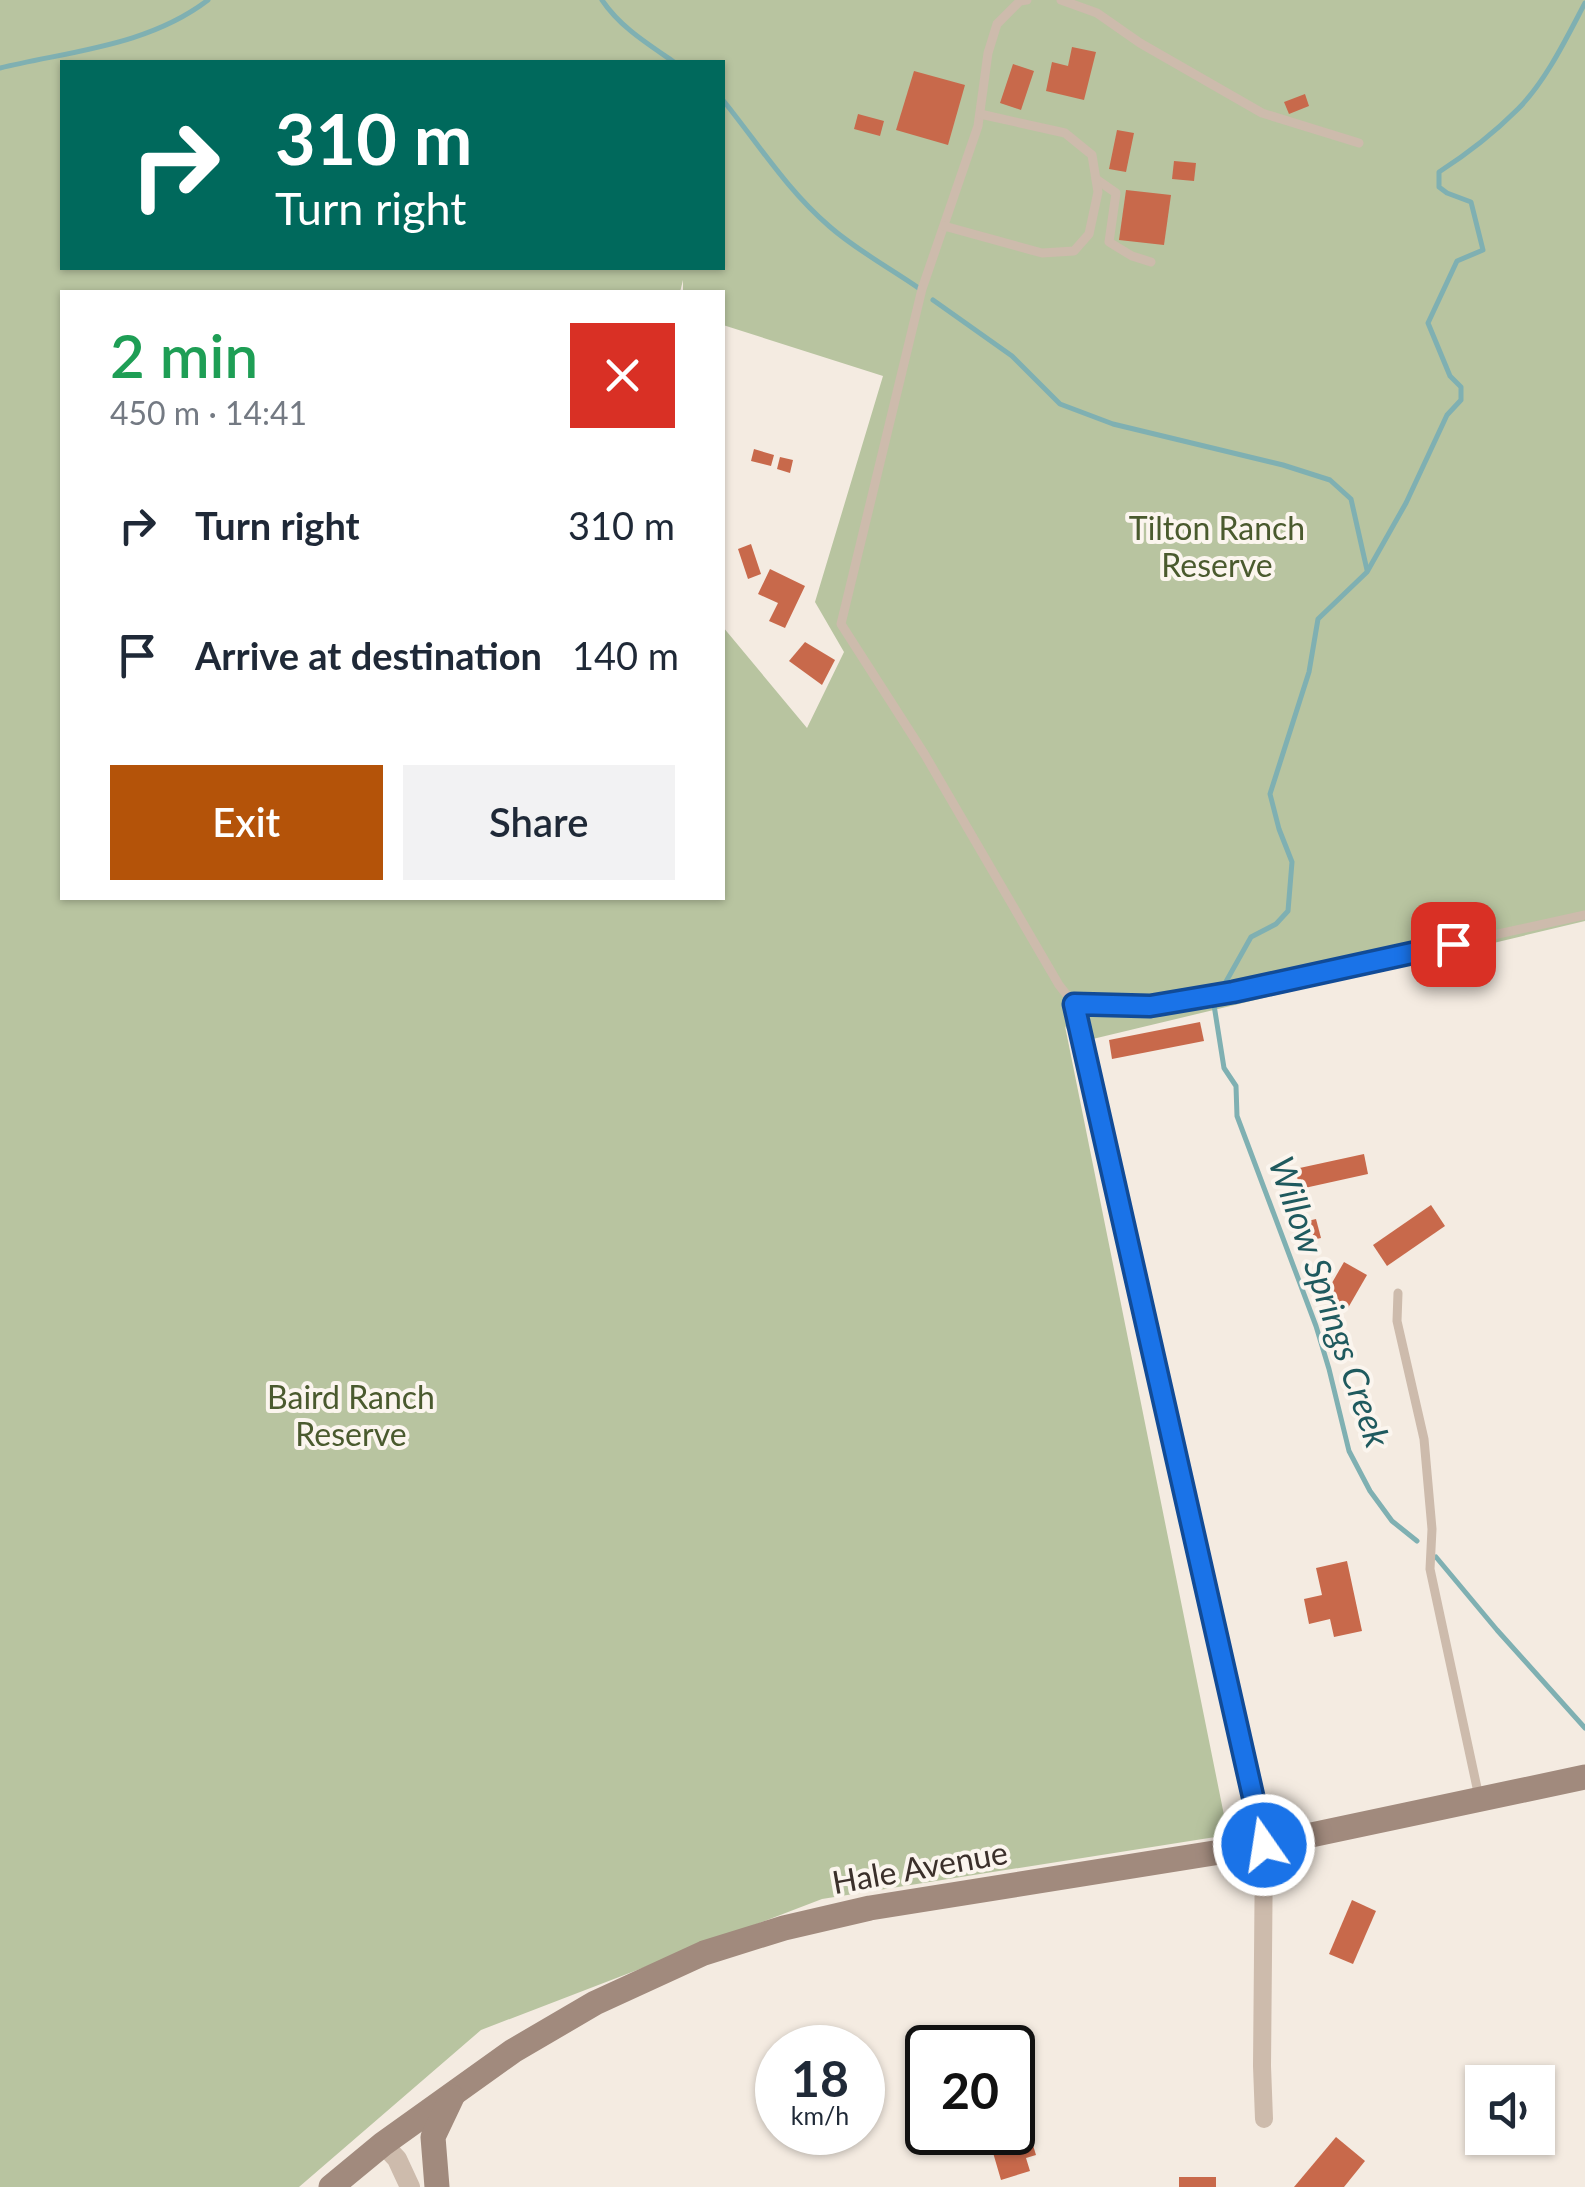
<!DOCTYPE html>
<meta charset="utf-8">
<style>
:root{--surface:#fff;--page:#f2f2f3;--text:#1f2937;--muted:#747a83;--accent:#b45309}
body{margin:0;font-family:Lato,sans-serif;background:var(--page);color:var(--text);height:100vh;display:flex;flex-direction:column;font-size:38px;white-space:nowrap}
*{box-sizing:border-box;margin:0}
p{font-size:32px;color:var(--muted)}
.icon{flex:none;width:55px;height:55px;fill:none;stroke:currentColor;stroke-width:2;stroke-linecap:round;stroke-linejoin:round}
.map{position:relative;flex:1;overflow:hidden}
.sheet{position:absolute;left:60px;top:290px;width:665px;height:610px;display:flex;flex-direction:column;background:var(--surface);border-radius:0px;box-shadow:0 2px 8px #0004}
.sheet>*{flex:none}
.hud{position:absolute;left:60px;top:60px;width:665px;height:210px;border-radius:0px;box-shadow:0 2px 8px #0004;background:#00695c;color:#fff;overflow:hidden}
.tools{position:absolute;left:1465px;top:2065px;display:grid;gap:20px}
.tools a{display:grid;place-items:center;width:90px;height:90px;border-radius:0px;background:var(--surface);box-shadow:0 2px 8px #0004;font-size:50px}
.speed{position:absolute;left:755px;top:2025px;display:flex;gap:20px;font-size:50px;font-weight:700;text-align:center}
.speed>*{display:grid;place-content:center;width:130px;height:130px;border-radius:50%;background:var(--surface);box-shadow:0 2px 8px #0004;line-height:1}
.speed small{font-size:25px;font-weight:400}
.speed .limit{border:5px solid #111;border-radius:15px;background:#fff;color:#111}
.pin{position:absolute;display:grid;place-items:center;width:85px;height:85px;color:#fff;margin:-42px;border-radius:20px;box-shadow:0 5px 15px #0006}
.me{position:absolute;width:110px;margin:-55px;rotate:347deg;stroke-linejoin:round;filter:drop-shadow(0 0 8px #0008)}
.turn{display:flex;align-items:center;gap:35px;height:210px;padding:0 50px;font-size:45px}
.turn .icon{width:130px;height:130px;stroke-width:2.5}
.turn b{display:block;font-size:70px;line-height:85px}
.round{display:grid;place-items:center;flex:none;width:105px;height:105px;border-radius:0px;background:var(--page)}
.summary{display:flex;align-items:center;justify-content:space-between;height:170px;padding:0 50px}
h1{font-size:60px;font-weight:600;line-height:75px;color:#1e9e55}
.primary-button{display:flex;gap:20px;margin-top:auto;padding:20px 50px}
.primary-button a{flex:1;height:115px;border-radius:0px;background:var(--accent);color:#fff;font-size:40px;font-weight:600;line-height:115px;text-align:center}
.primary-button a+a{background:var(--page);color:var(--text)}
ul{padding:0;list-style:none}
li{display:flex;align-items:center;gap:30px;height:130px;padding:0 50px}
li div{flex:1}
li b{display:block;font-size:38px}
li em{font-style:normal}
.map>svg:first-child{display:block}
</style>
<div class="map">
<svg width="1585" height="2187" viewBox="0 0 1585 2187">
<rect width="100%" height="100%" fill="#f4ebe1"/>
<!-- green -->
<path fill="#b8c4a0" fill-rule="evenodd" d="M 0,0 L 1585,0 L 1585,921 L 1076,1043 L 1065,1026 L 1228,1835 L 822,1899 L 481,2030 L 299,2187 L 0,2187 ZM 62,62 L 722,62 L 722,268 L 62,268 ZM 683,280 L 683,292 L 722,292 L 723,325 L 883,376 L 815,602 L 844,652 L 807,728 L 723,627 L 722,898 L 62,898 L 62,292 L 680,292 Z"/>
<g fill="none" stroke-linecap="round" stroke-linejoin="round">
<!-- stream -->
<g stroke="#7fb0b2" stroke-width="5">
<path d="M 602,0 C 620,27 648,44 674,62"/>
<path d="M 0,68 C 70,51 148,46 208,0"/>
<path d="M 722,99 C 757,142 787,190 829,226 C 856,250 890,268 920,289"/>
<path d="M 933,300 L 1012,356 L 1060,404 L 1113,424 L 1283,465 L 1330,480 L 1351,499 L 1367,570"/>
<path d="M 1223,987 L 1251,937 L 1276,924 L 1288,911 L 1292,862 L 1279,829 L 1270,794 L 1309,672 L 1318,619 L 1367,572 L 1406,503 L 1447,415 L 1461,400 L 1461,387 L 1450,376 L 1428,323 L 1457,261 L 1483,250 L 1471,202 L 1447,193 L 1439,187 L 1439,172 C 1467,154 1495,132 1518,109 C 1546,81 1567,37 1585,3"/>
<path d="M 1214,1005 L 1224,1068 L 1236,1086 L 1237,1116 L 1316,1326 L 1329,1369 L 1349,1451 L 1370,1491 L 1392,1521 L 1417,1541"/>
<path d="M 1436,1557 L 1497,1630 L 1585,1728"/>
</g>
</g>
<!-- building -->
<g fill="#c8694b">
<path d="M 1072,47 L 1096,52 L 1084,100 L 1046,91 L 1052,62 L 1068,66 Z"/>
<path d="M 1013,64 L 1034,71 L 1021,110 L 1000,103 Z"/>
<path d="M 914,71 L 965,85 L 948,145 L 896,130 Z"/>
<path d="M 1305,94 L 1309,106 L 1289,114 L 1284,102 Z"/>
<path d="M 858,114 L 884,121 L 880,136 L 854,129 Z"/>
<path d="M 1117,130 L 1134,133 L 1126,172 L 1109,169 Z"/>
<path d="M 1174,161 L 1196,163 L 1194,181 L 1172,179 Z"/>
<path d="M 1126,190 L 1171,195 L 1164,245 L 1119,240 Z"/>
<path d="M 754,449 L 774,455 L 771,466 L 751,461 Z"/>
<path d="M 780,457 L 793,460 L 790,473 L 777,469 Z"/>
<path d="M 751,544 L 761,574 L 748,579 L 738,549 Z"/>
<path d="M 770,569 L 805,586 L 785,628 L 769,621 L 778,603 L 758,594 Z"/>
<path d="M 805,642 L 835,660 L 822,685 L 789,661 Z"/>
<path d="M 1200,1022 L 1204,1041 L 1112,1059 L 1109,1040 Z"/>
<path d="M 1364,1154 L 1368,1174 L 1300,1189 L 1295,1169 Z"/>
<path d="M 1431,1205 L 1445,1226 L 1387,1266 L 1373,1245 Z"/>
<path d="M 1316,1219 L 1321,1238 L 1303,1242 L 1299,1223 Z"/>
<path d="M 1344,1262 L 1367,1275 L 1348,1308 L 1325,1295 Z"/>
<path d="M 1347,1561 L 1362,1631 L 1334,1637 L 1330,1619 L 1309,1624 L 1304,1599 L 1322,1595 L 1316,1568 Z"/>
<path d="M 1352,1900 L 1376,1911 L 1353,1964 L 1329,1954 Z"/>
<path d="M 875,2071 L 878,2102 L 862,2104 L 862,2072 Z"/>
<path d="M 1024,2116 L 1036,2155 L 1026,2158 L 1030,2171 L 1001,2180 L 987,2132 L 1012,2132 L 1012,2120 Z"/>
<path d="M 1336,2137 L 1365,2161 L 1344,2187 L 1294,2187 Z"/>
<rect x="1179" y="2177" width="37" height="10"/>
</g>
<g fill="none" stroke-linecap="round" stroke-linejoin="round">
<!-- service -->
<g stroke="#cdbbac" stroke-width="9">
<path d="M 1027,0 L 1020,1 L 997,24 L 988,53 L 978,126 L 922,289 L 841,624 L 925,755 L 1059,985 L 1074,1004 L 1263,1842"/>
<path d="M 1061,0 L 1097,13 L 1140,43 L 1262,113 L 1359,143"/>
<path d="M 1096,179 L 1116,193 L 1109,242 L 1132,256 L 1151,262"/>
<path d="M 944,226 L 1042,253 L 1074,251 L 1089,234 L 1098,192 L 1092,155 L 1065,133 L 980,114"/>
<path d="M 1074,1004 L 1150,1005 L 1233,992 L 1585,915"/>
<path d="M 1398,1293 L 1397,1321 L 1424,1439 L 1432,1529 L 1430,1569 L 1479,1797"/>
</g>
<!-- minor -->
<path stroke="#cdbbac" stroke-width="18" d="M 1264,1845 L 1262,2066 L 1264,2119"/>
<!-- tertiary -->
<path stroke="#cdbbac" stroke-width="20" d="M 383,2144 L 397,2159 L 410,2187"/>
<!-- secondary -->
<g stroke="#a18a7d" stroke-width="25">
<path d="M 331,2187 L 383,2144 L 513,2051 L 595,2003 L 704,1953 L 784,1928 L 870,1908 L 1264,1845 L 1585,1777"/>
<path d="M 437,2187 L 433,2137 L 452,2097"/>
</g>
</g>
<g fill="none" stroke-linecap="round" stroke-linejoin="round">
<defs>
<path id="route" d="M 1264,1845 L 1074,1004 L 1150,1006 L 1233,992 L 1453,944"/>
</defs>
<!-- route casing -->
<use href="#route" stroke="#114b97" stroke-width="25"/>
<!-- route -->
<use href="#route" stroke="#1a73e8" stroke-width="18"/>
</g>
<g text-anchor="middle" stroke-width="8" stroke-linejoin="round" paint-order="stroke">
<!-- park labels -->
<g font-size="32" fill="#4a5a2e" stroke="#fbf5ee">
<text x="1217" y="540">Tilton Ranch<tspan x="1217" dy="37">Reserve</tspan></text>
<text x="351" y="1409">Baird Ranch<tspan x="351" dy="37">Reserve</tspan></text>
</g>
<!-- street labels -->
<g font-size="32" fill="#3b302b" stroke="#fbf5ee">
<text transform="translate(920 1868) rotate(-10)" y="11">Hale Avenue</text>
</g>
<!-- water labels -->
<g font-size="35" font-style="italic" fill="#1f5a5e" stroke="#fbf5ee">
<text transform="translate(1329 1302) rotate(71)" y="12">Willow Springs Creek</text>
</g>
</g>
</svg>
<div class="tools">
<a><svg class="icon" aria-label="sound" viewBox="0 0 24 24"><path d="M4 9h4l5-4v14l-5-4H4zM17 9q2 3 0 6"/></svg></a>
</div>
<div class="speed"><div>18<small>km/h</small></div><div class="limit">20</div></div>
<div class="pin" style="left:1453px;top:944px;background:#d93025"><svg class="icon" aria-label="arrive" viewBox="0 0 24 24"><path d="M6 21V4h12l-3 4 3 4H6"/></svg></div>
<svg class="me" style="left:1264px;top:1845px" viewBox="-20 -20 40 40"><circle r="17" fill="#1a73e8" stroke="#fff" stroke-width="3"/><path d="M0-11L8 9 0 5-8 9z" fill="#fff"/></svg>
<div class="hud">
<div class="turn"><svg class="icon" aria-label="right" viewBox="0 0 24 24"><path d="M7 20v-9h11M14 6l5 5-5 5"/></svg><div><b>310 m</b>Turn right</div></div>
</div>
<section class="sheet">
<div class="summary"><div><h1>2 min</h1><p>450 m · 14:41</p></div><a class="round" style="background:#d93025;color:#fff"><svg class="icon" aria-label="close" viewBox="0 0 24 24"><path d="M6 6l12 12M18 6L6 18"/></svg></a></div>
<ul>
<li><svg class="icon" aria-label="right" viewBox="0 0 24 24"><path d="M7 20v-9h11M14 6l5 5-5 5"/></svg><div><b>Turn right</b></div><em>310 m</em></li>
<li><svg class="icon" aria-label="arrive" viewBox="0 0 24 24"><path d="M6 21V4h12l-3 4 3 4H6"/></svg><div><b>Arrive at destination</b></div><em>140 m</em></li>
</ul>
<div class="primary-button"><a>Exit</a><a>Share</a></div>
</section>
</div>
